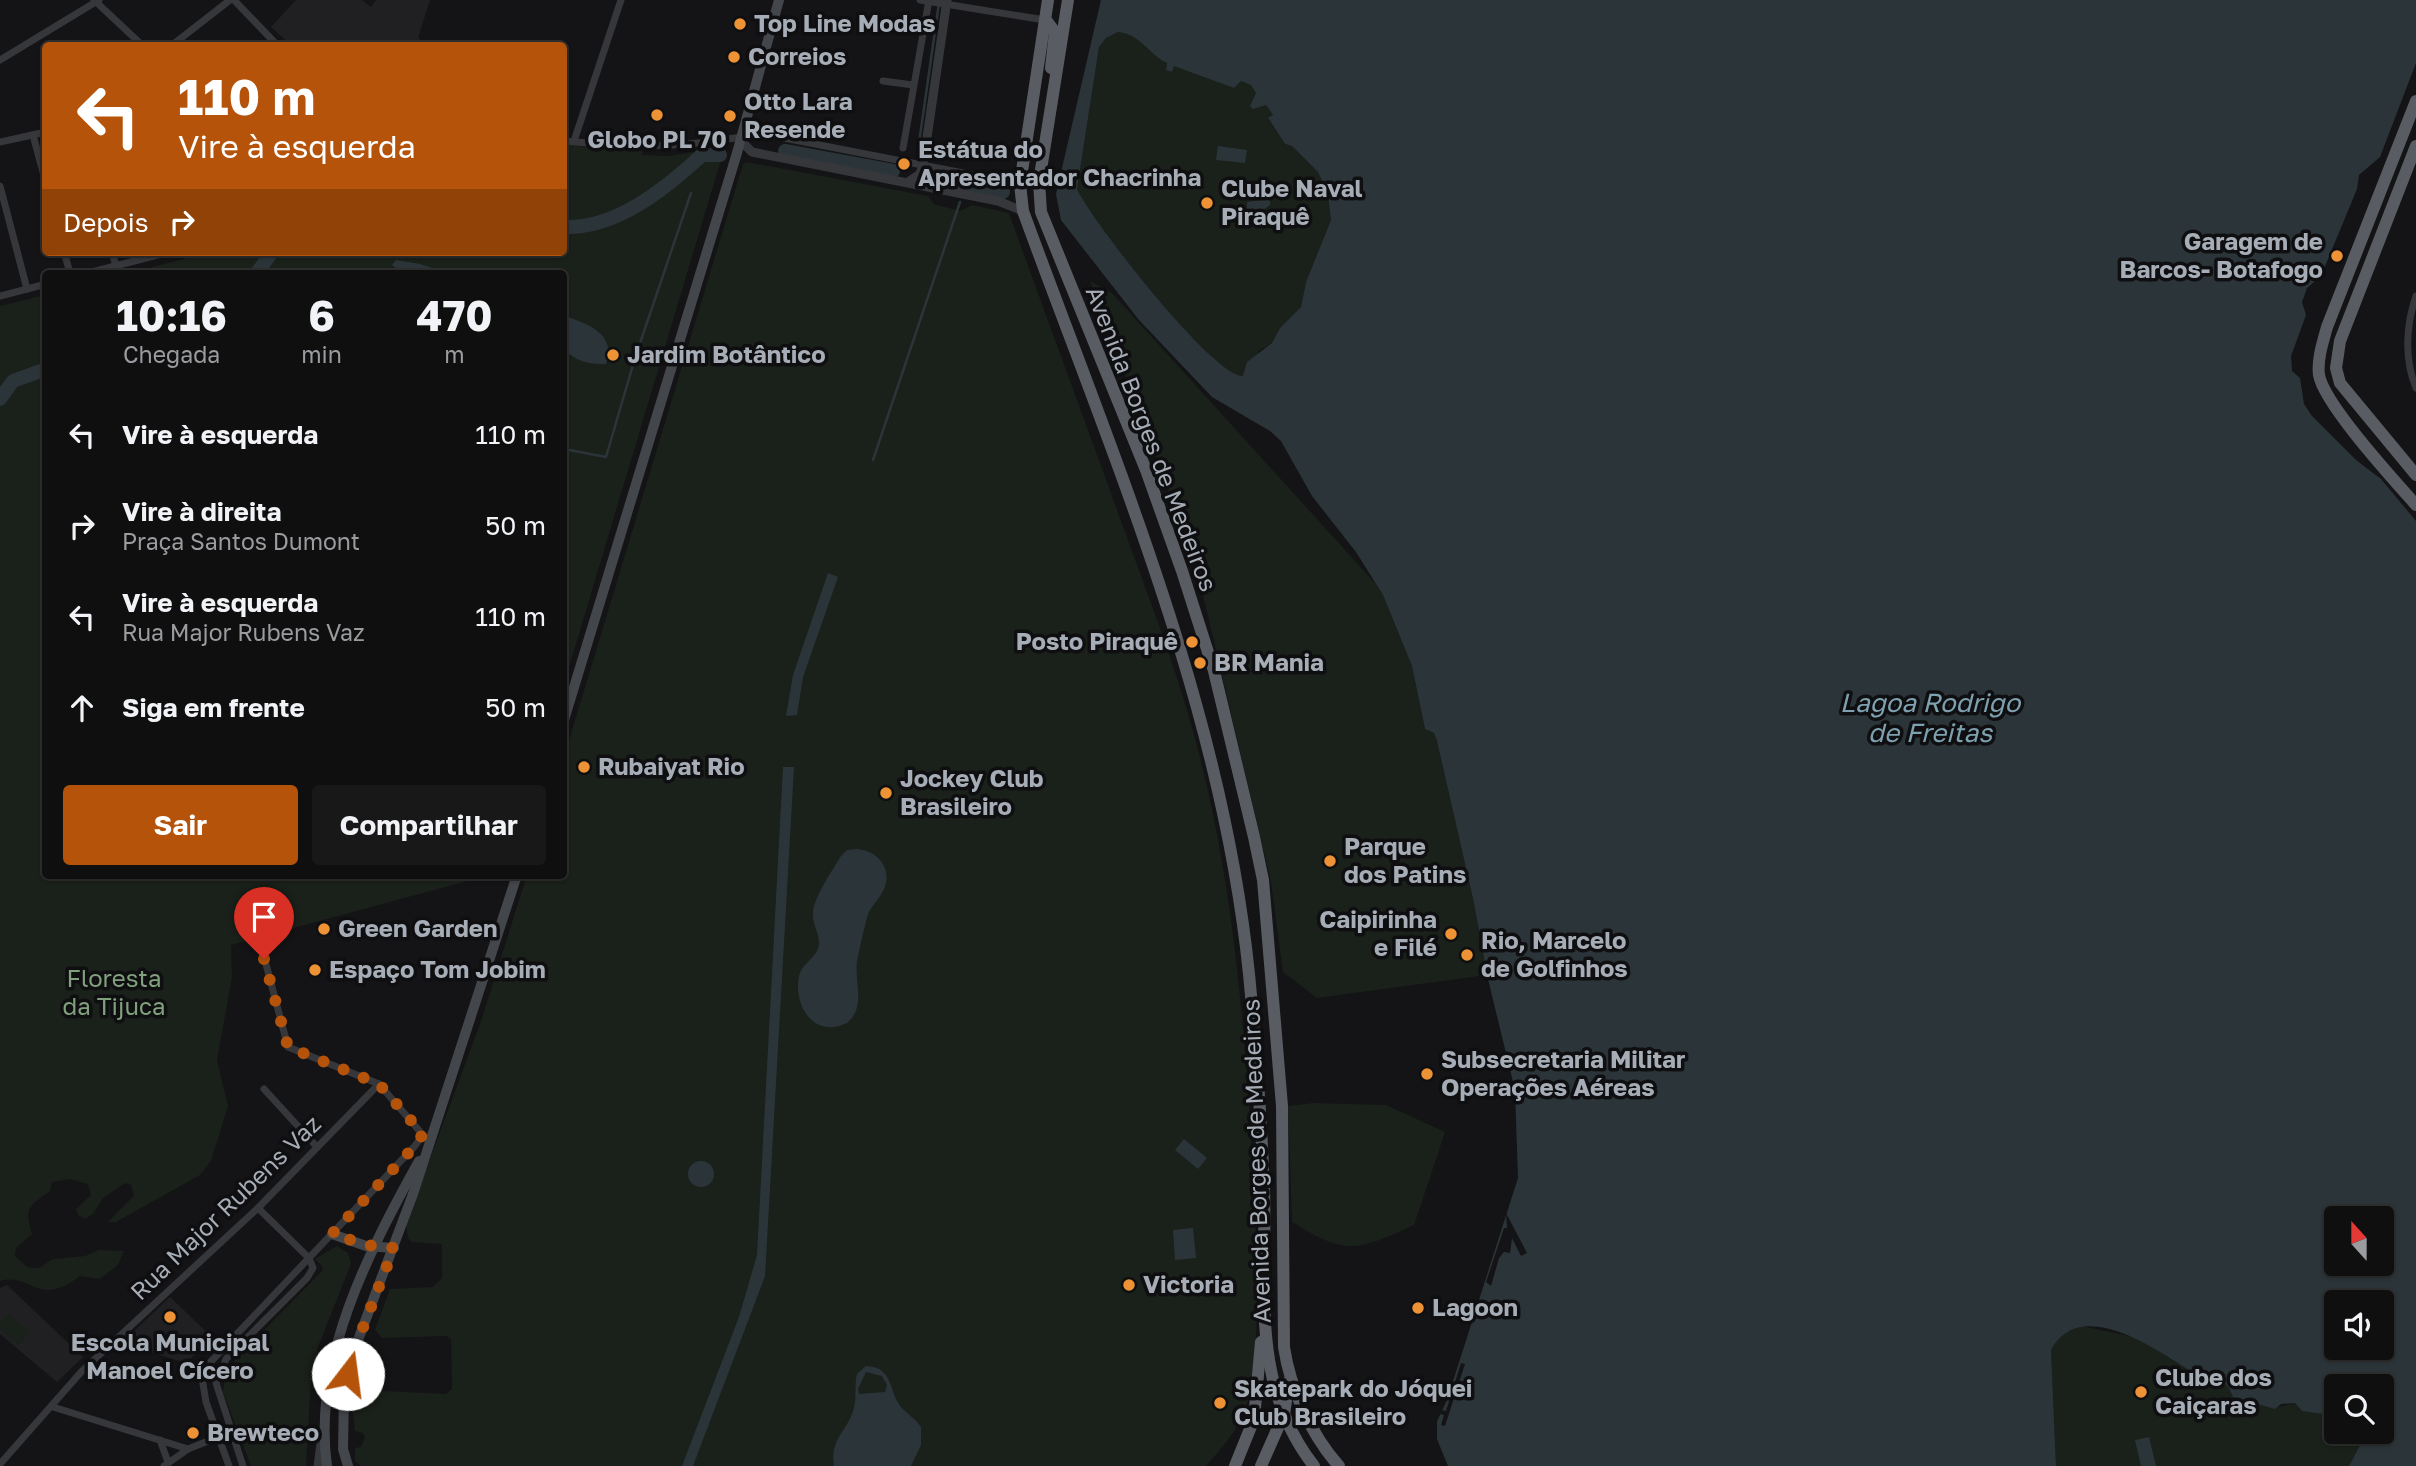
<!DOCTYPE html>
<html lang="pt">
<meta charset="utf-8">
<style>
:root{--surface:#0f0f10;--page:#181819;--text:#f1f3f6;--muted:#9b9c9f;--line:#2f2f30;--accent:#b45309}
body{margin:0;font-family:"Golos Text",sans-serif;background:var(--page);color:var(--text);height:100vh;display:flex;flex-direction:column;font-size:26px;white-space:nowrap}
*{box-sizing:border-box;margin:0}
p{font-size:23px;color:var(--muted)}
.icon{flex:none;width:38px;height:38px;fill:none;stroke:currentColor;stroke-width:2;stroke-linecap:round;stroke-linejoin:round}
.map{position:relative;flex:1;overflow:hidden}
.drawer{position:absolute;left:42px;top:270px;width:525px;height:609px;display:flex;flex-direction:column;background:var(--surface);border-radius:7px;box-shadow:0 2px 5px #0004,0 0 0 2px var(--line)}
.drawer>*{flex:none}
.guide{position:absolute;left:42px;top:42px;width:525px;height:214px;border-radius:7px;box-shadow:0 2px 5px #0004,0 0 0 2px var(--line);background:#b45309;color:#fff;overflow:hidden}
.needle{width:46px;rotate:339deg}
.fabs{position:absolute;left:2324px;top:1206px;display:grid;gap:14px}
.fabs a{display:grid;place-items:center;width:70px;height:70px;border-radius:7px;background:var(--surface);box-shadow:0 2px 5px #0004,0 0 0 2px var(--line);font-size:35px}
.pin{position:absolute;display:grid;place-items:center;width:60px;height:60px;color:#fff;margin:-72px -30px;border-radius:50% 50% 50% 0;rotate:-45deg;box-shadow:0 0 7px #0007}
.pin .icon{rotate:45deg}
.me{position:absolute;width:77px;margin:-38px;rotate:15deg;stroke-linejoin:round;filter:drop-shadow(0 0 5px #0008)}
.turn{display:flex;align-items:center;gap:24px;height:147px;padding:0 21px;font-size:32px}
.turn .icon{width:91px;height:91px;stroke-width:2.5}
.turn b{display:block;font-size:49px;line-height:60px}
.then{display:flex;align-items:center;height:66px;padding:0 21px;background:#0003;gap:14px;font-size:26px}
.eta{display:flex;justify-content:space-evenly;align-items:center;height:119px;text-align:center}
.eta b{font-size:42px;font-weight:700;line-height:49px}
.cta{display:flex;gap:14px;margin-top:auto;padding:14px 21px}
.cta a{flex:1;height:80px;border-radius:7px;background:var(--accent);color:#fff;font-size:28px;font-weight:700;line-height:80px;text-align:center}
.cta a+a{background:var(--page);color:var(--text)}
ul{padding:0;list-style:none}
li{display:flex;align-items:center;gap:21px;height:91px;padding:0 21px}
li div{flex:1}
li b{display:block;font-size:26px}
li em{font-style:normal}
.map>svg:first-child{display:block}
</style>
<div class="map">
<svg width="2416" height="1466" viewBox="0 0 2416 1466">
<rect width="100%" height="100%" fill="#141416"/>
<!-- built -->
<g fill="#202023">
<path d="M 296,0 L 362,0 L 371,7 L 376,0 L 430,0 L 418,38 L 428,45 L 291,45 L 271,27 Z"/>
<path d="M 7,1285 L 83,1357 L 57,1382 L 0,1334 L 0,1288 Z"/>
<path d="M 170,1297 L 214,1339 L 185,1363 L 125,1344 L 129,1336 Z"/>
</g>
<!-- green -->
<g fill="#1a201a">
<path d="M 1118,32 C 1141,35 1149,53 1167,63 L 1166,70 L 1172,72 L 1173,65 L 1234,88 L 1241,81 L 1251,85 L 1256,93 L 1253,100 L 1266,105 L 1273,115 L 1268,119 L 1285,144 L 1292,146 L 1318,172 L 1328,195 L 1331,220 L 1306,282 L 1301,307 L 1280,328 L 1272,343 L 1259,351 L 1243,376 C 1212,377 1092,221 1077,189 L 1099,47 L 1106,38 Z"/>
<path d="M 564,145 L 642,151 L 642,155 L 668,156 L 725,147 L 564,684 L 564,273 L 130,273 L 210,252 L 564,252 Z"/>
<path d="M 747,162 L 928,196 L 934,204 L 960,211 L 972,205 L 1009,213 C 1046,316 1084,418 1121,521 C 1147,593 1175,664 1195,738 C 1235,886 1246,1039 1254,1191 C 1256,1244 1263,1366 1244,1413 C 1236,1432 1220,1450 1206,1466 L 361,1466 L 355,1461 L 355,1448 L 361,1447 L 365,1437 L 363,1433 L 355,1431 C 354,1418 348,1397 362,1390 L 446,1394 L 452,1389 L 451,1339 L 446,1336 L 382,1338 L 375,1330 L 390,1289 L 433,1287 L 442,1278 L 442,1244 L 412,1242 L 408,1238 L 406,1224 L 481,1021 L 527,875 L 564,875 L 564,757 L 743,164 Z"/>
<path d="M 1090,281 L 1112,293 L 1375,583 L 1383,595 L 1412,666 L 1425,729 L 1434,733 L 1437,741 L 1474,903 L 1487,975 L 1317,998 L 1283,972 L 1271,882 L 1195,561 Z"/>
<path d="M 45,295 L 46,875 L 493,875 L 493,880 L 471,880 L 231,945 L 232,977 L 217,1060 L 228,1106 L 211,1161 L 200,1175 L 116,1222 L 108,1222 L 134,1196 L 131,1185 L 125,1183 L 103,1198 L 93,1214 L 85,1219 L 78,1215 L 76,1209 L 91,1195 L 88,1184 L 70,1179 L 52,1182 L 50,1191 C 29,1207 24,1206 32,1234 L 16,1248 L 15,1256 L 27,1267 L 39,1268 L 53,1259 L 85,1256 L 99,1250 L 124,1251 L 118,1265 L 100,1279 L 80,1276 C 37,1309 33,1272 0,1281 L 0,306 Z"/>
<path d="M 1314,1103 L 1386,1105 L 1445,1132 L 1414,1225 C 1357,1251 1347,1256 1292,1222 L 1288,1106 Z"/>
<path d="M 337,1246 L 348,1253 L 351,1264 L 318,1347 L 311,1379 L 306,1466 L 251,1466 L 223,1392 L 225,1376 L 235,1360 L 322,1271 L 323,1267 L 315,1259 Z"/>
<path d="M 8,1314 L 30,1332 L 19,1345 L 0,1329 L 0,1323 Z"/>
<path d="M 2082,1326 L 2139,1338 L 2211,1385 L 2223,1383 L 2279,1407 L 2296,1403 L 2302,1411 L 2336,1416 L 2336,1432 L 2367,1432 L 2349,1466 L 2056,1466 L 2051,1350 L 2061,1334 Z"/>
</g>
<!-- water -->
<g fill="#2b3539" fill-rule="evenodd">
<path d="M 1101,0 L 2416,0 L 2416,63 L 2380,157 L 2359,175 L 2357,189 L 2321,276 L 2307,288 L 2302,302 L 2306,315 L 2291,356 L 2292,371 L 2300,378 L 2304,404 L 2312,416 L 2356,460 L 2381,479 L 2416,521 L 2416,1466 L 2349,1466 L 2367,1432 L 2382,1432 L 2382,1386 L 2336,1386 L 2336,1416 L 2302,1411 L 2295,1403 L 2281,1404 L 2275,1409 L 2233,1397 L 2229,1388 L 2224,1383 L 2211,1385 C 2174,1362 2084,1289 2051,1350 L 2056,1466 L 1448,1466 L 1437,1439 L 1437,1421 L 1447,1400 L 1518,1178 L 1515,1090 L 1487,975 L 1474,903 L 1437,741 L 1434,733 L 1425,729 L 1412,666 L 1383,595 L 1356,552 L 1312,496 L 1281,441 L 1270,431 L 1212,397 L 1139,320 L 1061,220 L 1056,194 ZM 1118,32 C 1142,35 1148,54 1167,63 L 1166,70 L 1172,72 L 1174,66 L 1234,88 L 1241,81 L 1251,85 L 1256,93 L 1250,106 L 1253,109 L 1266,105 L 1273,115 L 1268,118 L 1285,144 L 1292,146 L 1318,172 L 1328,195 L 1331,220 L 1306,282 L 1301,307 L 1280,328 L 1272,343 L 1247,362 L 1243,376 C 1212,376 1092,221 1077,189 L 1099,47 L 1106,38 ZM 2336,1218 L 2382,1218 L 2382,1264 L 2336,1264 ZM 2336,1302 L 2382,1302 L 2382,1348 L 2336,1348 Z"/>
<path d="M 1218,146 L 1247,150 L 1245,163 L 1216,160 Z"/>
<path d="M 1258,185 L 1270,185 L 1270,205 L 1253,217 L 1247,209 L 1247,202 L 1260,200 Z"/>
<path d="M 396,260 L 420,264 L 447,273 L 401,272 L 392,265 Z"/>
<path d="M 564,316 C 587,323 617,334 606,364 C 588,364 577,362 564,349 Z"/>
<path d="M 828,573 L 838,577 L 803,677 L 797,715 L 786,716 L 793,675 Z"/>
<path d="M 783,767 L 794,767 L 765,1276 L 693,1466 L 682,1466 L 739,1317 L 757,1255 Z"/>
<path d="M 857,849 C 878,851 894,869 883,891 C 879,899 872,905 868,914 C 864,927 861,943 858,956 C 852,980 868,1005 847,1023 C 814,1039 793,1006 799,976 C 802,963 817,958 819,945 C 820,934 812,924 813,913 C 813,899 833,869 841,856 L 847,850 Z"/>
<path d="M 1184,1139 L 1207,1158 L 1198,1169 L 1175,1150 Z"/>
<circle cx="701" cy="1174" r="13"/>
<path d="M 1193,1228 L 1196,1258 L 1175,1260 L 1173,1230 Z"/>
<path d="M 866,1366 C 894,1367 888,1391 901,1407 C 907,1414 916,1419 921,1427 L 921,1445 L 911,1466 L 834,1466 C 830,1437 847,1433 854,1408 C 857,1397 854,1385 857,1374 ZM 866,1372 L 882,1376 L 887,1385 L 885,1392 L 859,1394 L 858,1389 Z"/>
<path d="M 2149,1437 L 2156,1466 L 2141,1466 L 2135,1440 Z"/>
</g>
<!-- pier -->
<g fill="#141416">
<path d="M 1506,1213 L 1527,1253 L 1521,1256 L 1512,1238 L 1510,1253 L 1504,1252 L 1499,1258 L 1491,1286 L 1486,1282 L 1504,1228 L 1507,1228 Z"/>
<path d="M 1461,1363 L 1465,1364 L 1445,1426 L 1441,1425 L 1444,1415 L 1440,1414 L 1437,1421 L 1434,1420 L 1439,1404 L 1442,1405 L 1441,1410 L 1446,1411 Z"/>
</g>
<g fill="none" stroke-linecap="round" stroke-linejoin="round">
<!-- stream -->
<g stroke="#2b3539" stroke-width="2.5">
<path d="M 919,143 L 939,3"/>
<path d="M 564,449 L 606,457 L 635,358 L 691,193"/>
<path d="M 873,460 L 960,202"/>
</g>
<!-- river -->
<g stroke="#2b3539" stroke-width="14">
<path d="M 785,151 L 893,171"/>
<path d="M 928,178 L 1003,192"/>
<path d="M 564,227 C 616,229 665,189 702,155 L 720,155"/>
<path d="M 257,273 L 272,252"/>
<path d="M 0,399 L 13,381 L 46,369"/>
</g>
<!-- minor -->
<g stroke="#35373b" stroke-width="7">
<path d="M 94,0 L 143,46"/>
<path d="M 234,0 L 278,46"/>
<path d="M 920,0 L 1045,20"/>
<path d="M 171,46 L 230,0"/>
<path d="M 0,60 L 99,0"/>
<path d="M 883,81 L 913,85"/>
<path d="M 33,135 L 46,183"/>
<path d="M 564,141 C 617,145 668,149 721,140 C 735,137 744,139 758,133 L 1020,184"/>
<path d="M 574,141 L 621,0"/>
<path d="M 0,142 L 46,132"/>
<path d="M 903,148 L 929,0"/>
<path d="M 0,186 L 27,289"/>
<path d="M 64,252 L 70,273"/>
<path d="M 112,252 L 116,266"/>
<path d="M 88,273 L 169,252"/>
<path d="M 0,296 L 46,284"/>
<path d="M 2416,296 C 2406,325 2404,359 2416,388"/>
<path d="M 258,934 L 288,1047 L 379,1084"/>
<path d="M 264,1089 L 317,1147"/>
<path d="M 53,1407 L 188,1449"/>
<path d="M 160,1440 L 168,1462"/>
<path d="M 0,1464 L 82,1371 L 258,1208 L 379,1084 L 423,1135 L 414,1147 L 201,1372 L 206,1402 L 229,1466"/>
<path d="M 164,1466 L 188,1449 L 218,1437"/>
<path d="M 243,1466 L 216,1383 L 226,1359 L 307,1278 L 313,1268 L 309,1258 L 258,1208"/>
</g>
<!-- tertiary -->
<g stroke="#35373b" stroke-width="9">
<path d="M 740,140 L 752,152 L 998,201 L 1023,211"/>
<path d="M 908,182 L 920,174 L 923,165 L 947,0"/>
<path d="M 318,1466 L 322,1436"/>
</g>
<!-- secondary -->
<g stroke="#43464b" stroke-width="10">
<path d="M 564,720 L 737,153 L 779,0"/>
<path d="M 332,1234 L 366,1246 L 394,1248"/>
<path d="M 327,1466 C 312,1360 369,1251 419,1161"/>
<path d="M 348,1466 L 343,1449 L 344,1394 L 355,1348 L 413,1194 L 517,875"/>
</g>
<!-- trunk -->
<g stroke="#595d63" stroke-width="12">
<path d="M 1048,0 L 1020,184 L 1023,211 C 1114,460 1222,708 1249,974 C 1256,1046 1261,1117 1264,1189 C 1267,1287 1249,1383 1314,1466"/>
<path d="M 1068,0 L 1039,182 L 1041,212 L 1146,470 L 1182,571 L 1214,671 L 1254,837 L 1263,880 L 1282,1106 L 1284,1347 C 1290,1388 1311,1435 1339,1466"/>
<path d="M 1046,20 L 1055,32 L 1051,68"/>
<path d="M 2416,101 L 2327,327 C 2323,342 2317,359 2319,375 C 2324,404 2394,480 2416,505"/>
<path d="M 2416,146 L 2340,341 L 2336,368 L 2340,383 L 2416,475"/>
<path d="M 1235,1466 L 1254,1419 L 1261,1342"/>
<path d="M 1261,1466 L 1284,1414 L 1289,1381"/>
</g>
</g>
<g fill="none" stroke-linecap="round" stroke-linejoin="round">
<!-- route -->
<path stroke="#b45309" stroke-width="12" stroke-dasharray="0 21.6" d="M 264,959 L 288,1047 L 379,1084 L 423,1134 L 414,1147 L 332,1234 L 366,1245 L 394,1248 L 355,1348 L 348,1374"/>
</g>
<!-- markers -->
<g fill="#ed9235" stroke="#0f0f11" stroke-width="2.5">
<circle cx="740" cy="24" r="7"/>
<circle cx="734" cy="57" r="7"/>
<circle cx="657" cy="115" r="7"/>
<circle cx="730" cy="116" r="7"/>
<circle cx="904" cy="164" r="7"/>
<circle cx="1207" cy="203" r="7"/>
<circle cx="2337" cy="256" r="7"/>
<circle cx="613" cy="355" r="7"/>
<circle cx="1192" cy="642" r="7"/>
<circle cx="1200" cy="663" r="7"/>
<circle cx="584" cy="767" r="7"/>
<circle cx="886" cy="793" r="7"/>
<circle cx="1330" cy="861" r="7"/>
<circle cx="324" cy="929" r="7"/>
<circle cx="1451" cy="934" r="7"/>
<circle cx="1467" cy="955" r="7"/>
<circle cx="315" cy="970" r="7"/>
<circle cx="1427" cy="1074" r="7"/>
<circle cx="1129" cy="1285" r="7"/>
<circle cx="1418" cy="1308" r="7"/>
<circle cx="170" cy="1317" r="7"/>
<circle cx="2141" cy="1392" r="7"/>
<circle cx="1220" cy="1403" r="7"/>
<circle cx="193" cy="1433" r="7"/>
</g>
<g text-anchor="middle" stroke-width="7" stroke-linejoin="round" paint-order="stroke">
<!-- poi labels -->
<g font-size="24" font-weight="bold" fill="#a6adb6" stroke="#0f0f11" text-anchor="start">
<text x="754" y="32">Top Line Modas</text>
<text x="748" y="65">Correios</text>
<text x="744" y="110">Otto Lara<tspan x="744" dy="28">Resende</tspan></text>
<text x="657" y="148" text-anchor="middle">Globo PL 70</text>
<text x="918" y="158">Estátua do<tspan x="918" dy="28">Apresentador Chacrinha</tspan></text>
<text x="1221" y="197">Clube Naval<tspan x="1221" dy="28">Piraquê</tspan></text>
<text x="2323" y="250" text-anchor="end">Garagem de<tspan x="2323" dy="28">Barcos- Botafogo</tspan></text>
<text x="627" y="363">Jardim Botântico</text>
<text x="1178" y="650" text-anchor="end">Posto Piraquê</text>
<text x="1214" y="671">BR Mania</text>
<text x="598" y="775">Rubaiyat Rio</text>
<text x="900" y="787">Jockey Club<tspan x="900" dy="28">Brasileiro</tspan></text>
<text x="1344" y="855">Parque<tspan x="1344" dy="28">dos Patins</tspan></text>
<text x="1437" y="928" text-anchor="end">Caipirinha<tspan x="1437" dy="28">e Filé</tspan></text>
<text x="338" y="937">Green Garden</text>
<text x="1481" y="949">Rio, Marcelo<tspan x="1481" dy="28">de Golfinhos</tspan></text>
<text x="329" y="978">Espaço Tom Jobim</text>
<text x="1441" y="1068">Subsecretaria Militar<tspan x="1441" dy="28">Operações Aéreas</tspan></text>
<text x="1143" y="1293">Victoria</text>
<text x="1432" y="1316">Lagoon</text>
<text x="170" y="1351" text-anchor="middle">Escola Municipal<tspan x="170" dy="28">Manoel Cícero</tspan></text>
<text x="2155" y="1386">Clube dos<tspan x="2155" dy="28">Caiçaras</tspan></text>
<text x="1234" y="1397">Skatepark do Jóquei<tspan x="1234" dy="28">Club Brasileiro</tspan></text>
<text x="207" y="1441">Brewteco</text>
</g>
<!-- street labels -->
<g font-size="24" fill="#a6adb6" stroke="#0f0f11">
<text transform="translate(1151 439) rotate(69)" y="8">Avenida Borges de Medeiros</text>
<text transform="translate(1257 1161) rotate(-92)" y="8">Avenida Borges de Medeiros</text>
<text transform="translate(226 1208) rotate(-44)" y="8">Rua Major Rubens Vaz</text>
</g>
<!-- park labels -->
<g font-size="24" fill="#81a07d" stroke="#0f0f11">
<text x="114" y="987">Floresta<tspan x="114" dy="28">da Tijuca</tspan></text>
</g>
<!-- water labels -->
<g font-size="26" font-style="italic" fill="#7ea1b0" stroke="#0f0f11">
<text x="1930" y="712">Lagoa Rodrigo<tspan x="1930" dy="30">de Freitas</tspan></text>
</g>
</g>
</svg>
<div class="fabs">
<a><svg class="needle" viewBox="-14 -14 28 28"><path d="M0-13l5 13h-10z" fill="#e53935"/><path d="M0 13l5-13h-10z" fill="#9b9c9f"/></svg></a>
<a><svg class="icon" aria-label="sound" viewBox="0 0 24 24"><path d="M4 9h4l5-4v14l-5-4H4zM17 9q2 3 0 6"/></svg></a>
<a><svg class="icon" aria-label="search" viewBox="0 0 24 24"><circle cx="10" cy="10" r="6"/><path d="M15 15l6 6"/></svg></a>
</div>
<div class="pin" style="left:264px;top:959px;background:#d93025"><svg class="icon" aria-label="arrive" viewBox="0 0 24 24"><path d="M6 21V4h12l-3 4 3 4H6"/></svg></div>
<svg class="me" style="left:348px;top:1374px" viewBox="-20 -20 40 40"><circle r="19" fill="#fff"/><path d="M0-13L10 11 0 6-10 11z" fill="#b45309"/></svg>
<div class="guide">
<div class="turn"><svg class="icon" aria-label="left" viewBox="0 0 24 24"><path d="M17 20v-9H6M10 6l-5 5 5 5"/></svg><div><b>110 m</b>Vire à esquerda</div></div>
<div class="then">Depois<svg class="icon" aria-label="right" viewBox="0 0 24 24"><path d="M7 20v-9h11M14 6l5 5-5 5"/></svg></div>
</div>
<section class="drawer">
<div class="eta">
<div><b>10:16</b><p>Chegada</p></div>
<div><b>6</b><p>min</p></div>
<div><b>470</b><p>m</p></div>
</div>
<ul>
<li><svg class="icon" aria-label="left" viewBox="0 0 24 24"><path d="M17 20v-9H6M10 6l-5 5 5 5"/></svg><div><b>Vire à esquerda</b></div><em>110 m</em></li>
<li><svg class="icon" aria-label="right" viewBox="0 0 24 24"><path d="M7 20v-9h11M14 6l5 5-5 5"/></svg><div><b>Vire à direita</b><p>Praça Santos Dumont</p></div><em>50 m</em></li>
<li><svg class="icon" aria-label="left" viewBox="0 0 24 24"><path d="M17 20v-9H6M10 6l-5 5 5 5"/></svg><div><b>Vire à esquerda</b><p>Rua Major Rubens Vaz</p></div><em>110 m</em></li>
<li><svg class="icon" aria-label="ahead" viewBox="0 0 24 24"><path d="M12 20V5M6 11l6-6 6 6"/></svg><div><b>Siga em frente</b></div><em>50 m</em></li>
</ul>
<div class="cta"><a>Sair</a><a>Compartilhar</a></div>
</section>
</div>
